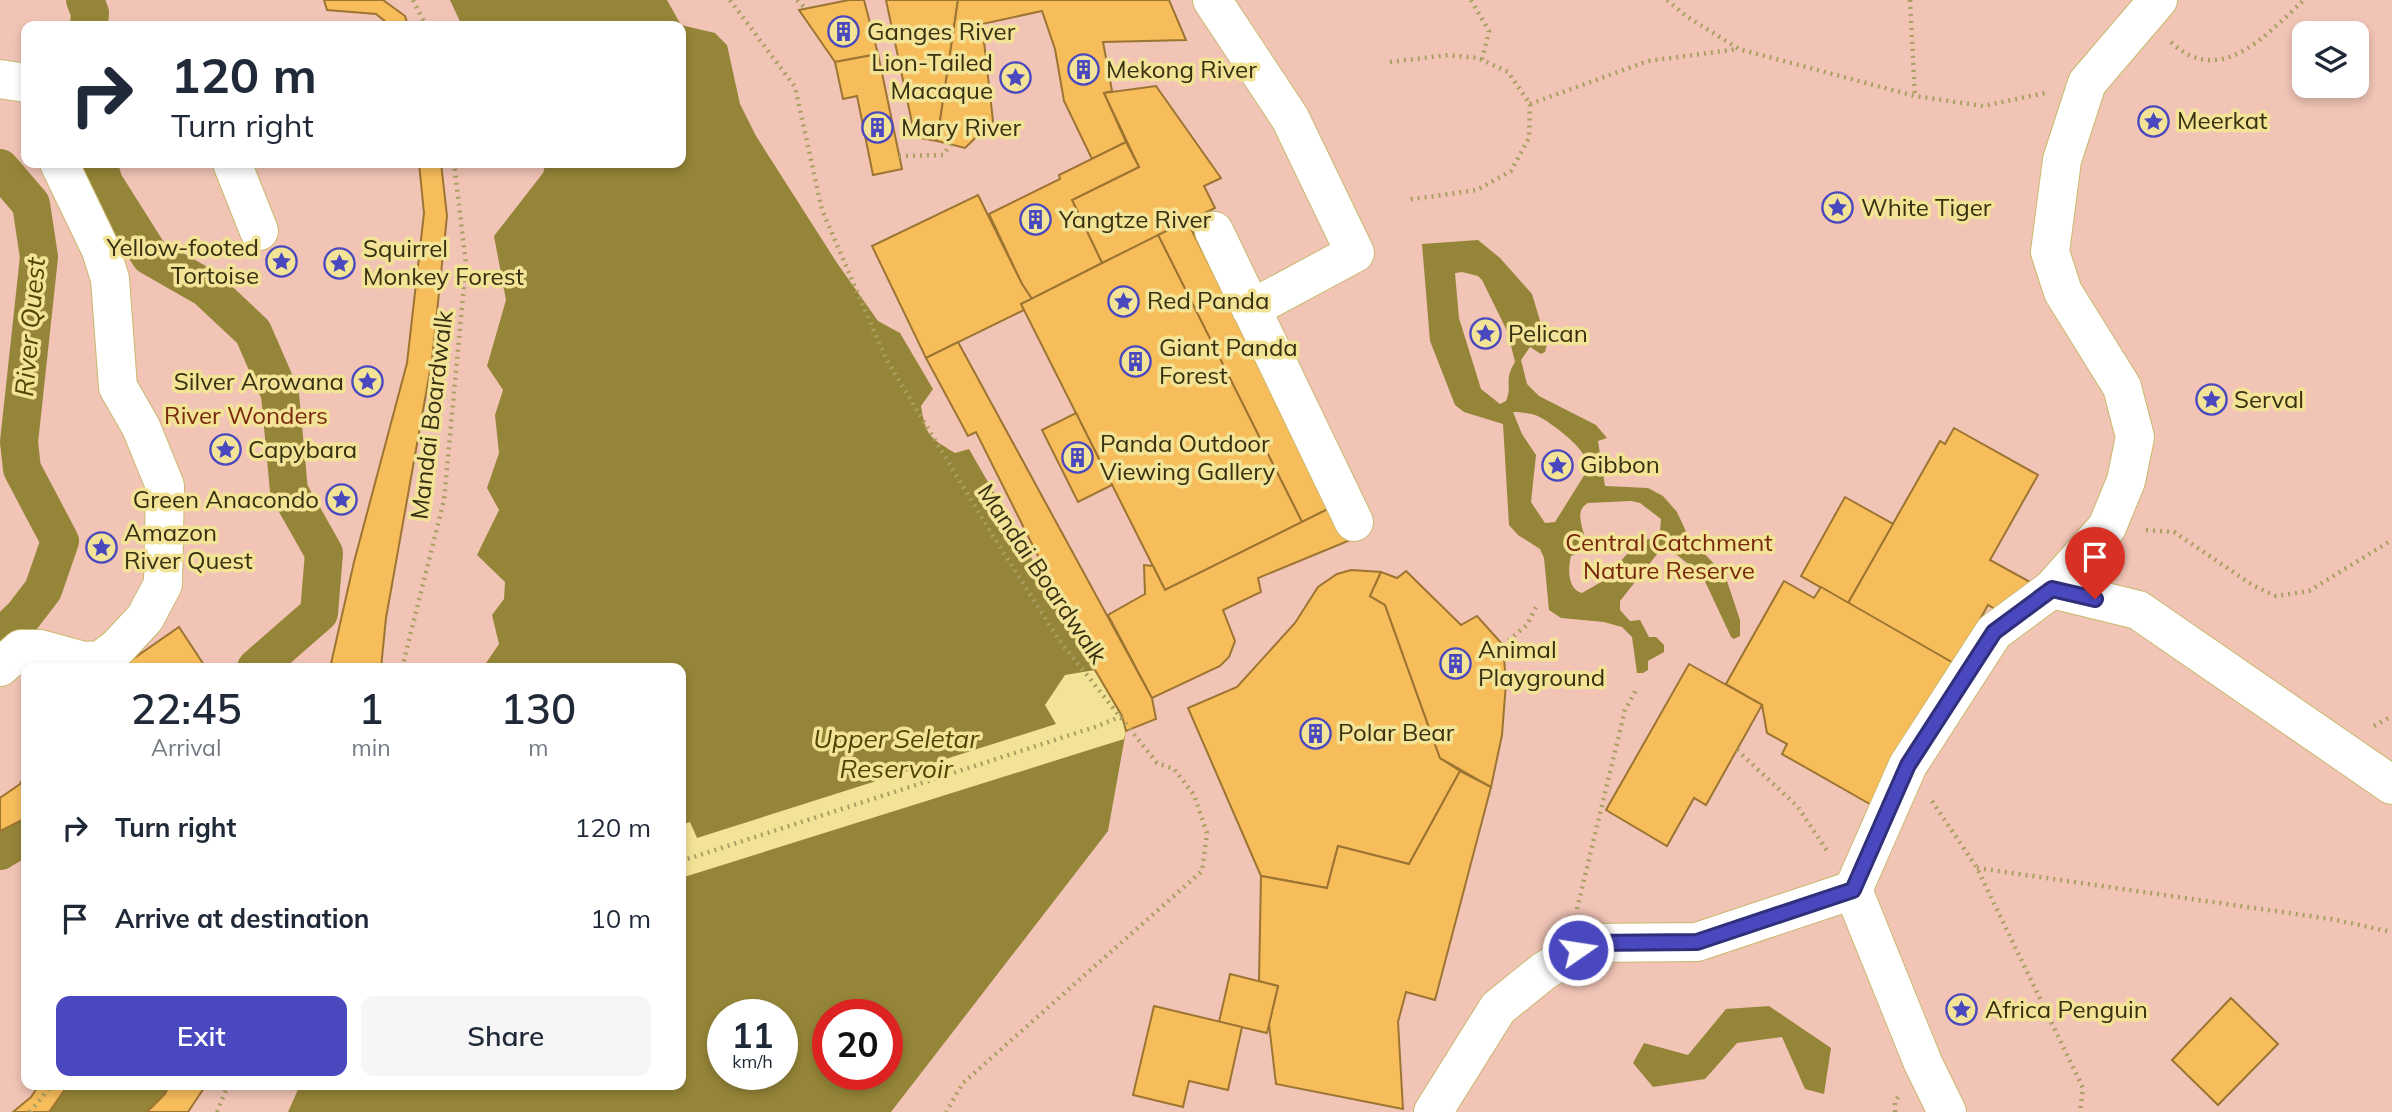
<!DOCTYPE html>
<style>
:root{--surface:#fff;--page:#f6f6f7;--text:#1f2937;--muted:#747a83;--accent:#4948be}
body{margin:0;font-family:Mulish,sans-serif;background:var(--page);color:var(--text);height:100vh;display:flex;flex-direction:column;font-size:26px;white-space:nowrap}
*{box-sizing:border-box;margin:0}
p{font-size:23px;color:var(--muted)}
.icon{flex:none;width:38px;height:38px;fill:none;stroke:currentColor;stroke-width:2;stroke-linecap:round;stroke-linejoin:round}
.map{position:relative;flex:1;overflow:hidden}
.side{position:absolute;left:21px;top:663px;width:665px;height:427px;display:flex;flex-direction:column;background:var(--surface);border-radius:14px;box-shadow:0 4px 10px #0003}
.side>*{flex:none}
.guide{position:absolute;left:21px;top:21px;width:665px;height:147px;border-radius:14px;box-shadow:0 4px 10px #0003;background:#fff;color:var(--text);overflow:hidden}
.buttons{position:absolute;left:2292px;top:21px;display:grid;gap:14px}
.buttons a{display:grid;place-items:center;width:77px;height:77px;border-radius:14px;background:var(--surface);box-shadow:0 4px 10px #0003;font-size:35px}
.speed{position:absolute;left:707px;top:999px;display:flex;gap:14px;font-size:35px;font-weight:700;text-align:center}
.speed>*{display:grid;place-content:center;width:91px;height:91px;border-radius:50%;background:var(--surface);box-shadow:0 4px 10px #0003;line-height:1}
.speed small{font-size:18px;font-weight:400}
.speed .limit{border:10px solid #d22;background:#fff;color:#111}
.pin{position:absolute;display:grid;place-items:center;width:60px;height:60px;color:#fff;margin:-72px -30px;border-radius:50% 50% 50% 0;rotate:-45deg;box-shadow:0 0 7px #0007}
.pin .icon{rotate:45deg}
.me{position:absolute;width:77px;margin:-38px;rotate:77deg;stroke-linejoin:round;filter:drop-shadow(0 0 5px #0008)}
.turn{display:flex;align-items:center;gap:24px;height:147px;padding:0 35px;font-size:32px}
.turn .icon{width:91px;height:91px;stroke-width:2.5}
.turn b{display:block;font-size:49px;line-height:60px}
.eta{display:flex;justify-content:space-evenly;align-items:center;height:119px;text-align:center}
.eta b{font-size:42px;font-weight:600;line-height:49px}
.cta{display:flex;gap:14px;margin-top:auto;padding:14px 35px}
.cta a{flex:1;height:80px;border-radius:14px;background:var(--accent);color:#fff;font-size:28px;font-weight:600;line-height:80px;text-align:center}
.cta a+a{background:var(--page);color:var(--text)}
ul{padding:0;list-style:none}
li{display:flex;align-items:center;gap:21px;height:91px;padding:0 35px}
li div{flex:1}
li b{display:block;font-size:26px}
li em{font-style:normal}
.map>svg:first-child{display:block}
</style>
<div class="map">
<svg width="2392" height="1112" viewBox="0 0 2392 1112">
<rect width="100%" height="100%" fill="#f3e396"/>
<!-- green -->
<path fill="#f1c4b6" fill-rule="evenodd" d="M 0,0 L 2392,0 L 2392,1112 L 0,1112 ZM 26,26 L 681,26 L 681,163 L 26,163 ZM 2305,33 L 2357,33 L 2357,86 L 2305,86 ZM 26,668 L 681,668 L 681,1085 L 26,1085 ZM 723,1015 L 782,1015 L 782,1074 L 723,1074 ZM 828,1015 L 887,1015 L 887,1074 L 828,1074 Z"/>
<!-- water -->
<g fill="#958538" fill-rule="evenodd">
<path d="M 450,0 L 667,0 L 681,25 L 715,33 L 727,45 L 740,104 L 756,136 L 837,263 L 878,321 L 900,333 L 933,389 L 921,406 C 926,436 929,437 955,453 L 969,449 L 1122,716 L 1126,731 L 1108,831 L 891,1112 L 288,1112 L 300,1085 L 681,1085 L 681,668 L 478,668 L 484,666 L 499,644 L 492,615 L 504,599 L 505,582 L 477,555 L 499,510 L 487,488 L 499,453 L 495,415 L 503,390 L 487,366 L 506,300 L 494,236 L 543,173 L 546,163 L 681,163 L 681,26 L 462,26 ZM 723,1015 L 782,1015 L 782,1074 L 723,1074 ZM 828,1015 L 887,1015 L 887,1074 L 828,1074 Z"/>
<path d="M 1478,240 L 1500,258 L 1532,294 L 1547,344 L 1545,352 L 1541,354 L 1530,347 L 1521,360 L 1527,384 L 1539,396 L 1596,425 L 1607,438 L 1598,441 L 1605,486 L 1648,488 L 1663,496 L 1677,512 L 1689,538 L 1725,575 L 1740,620 L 1740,636 L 1734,639 L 1731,637 L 1702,575 L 1672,551 L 1658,553 L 1620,601 L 1620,610 L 1630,621 L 1640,620 L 1649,637 L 1656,637 L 1664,645 L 1664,652 L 1648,661 L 1648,670 L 1643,673 L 1637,673 L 1632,637 L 1622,627 L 1604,622 L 1561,618 L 1549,610 L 1544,558 L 1540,549 L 1518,535 L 1509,525 L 1503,424 L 1464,412 L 1455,405 L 1430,341 L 1422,244 ZM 1462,272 L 1478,276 L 1482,280 L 1508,333 L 1515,362 C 1503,381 1513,385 1506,401 L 1500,404 L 1481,389 L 1459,318 L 1455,273 ZM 1513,412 C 1519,412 1529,413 1535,415 C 1547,419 1581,445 1585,458 C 1587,464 1586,468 1585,474 L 1555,522 L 1545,523 L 1531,502 L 1536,455 L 1522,434 ZM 1631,501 L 1640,503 L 1661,519 L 1660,531 L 1654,537 L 1636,544 L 1603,581 L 1582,593 C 1567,589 1568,568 1571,556 L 1584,551 C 1590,535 1570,513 1588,503 Z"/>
<path d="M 1769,1006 L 1831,1048 L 1824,1094 L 1805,1089 L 1782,1037 L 1737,1043 L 1705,1079 L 1653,1087 L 1633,1063 L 1644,1043 L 1688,1055 L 1726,1009 Z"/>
<path d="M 68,1085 L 169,1085 L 165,1094 L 147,1112 L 49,1112 Z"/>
</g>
<!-- pier -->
<path fill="#f3e396" d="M 1095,670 L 1122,716 L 1126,731 L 1124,739 L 681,878 L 681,825 L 690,822 L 697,838 L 1056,724 L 1045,705 L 1065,675 Z"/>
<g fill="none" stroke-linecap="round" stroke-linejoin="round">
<!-- canal -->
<g stroke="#958538" stroke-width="38">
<path d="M 85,0 L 90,13 L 89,26"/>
<path d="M 98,163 L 104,183 L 150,256 L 206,288 L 253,332 L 280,394 L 289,491 L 324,553 L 319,613 L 256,668"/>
<path d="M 0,168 L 31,204 L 39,257 L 19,442 L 22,469 L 60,541 L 43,590 L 23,616 L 0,638"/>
<path d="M 0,851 L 26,835"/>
</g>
</g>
<!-- building -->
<g fill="#f8bd5b" stroke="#9d7532" stroke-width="2">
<path d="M 324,0 L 383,0 L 405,16 L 408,26 L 391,26 L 376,14 L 327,10 Z"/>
<path d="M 849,0 L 864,0 L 878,54 L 835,62 L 799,10 Z"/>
<path d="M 886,0 L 958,0 L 937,141 L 915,137 Z"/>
<path d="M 958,0 L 1169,0 L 1186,40 L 1103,42 L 1112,91 L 1104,93 L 1126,142 L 1092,159 L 1064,101 L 1055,49 L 1042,11 L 982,24 L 993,121 L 965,148 L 937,141 Z"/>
<path d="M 878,54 L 902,169 L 873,175 L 857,96 L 843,99 L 835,62 Z"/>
<path d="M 1156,86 L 1221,178 L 1204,186 L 1215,208 L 1102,263 L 1072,200 L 1139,167 L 1104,93 Z"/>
<path d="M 1126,142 L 1139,167 L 1072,200 L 1102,263 L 1032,299 L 1022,284 L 989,214 L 1060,179 L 1059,175 Z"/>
<path d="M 419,163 L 441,163 L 447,216 L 432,360 L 386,618 L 381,668 L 330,668 L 354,562 L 407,363 L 424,213 Z"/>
<path d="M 978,195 L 1022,284 L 1032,299 L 1021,304 L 1024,310 L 926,358 L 872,246 Z"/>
<path d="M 1187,221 L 1332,507 L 1302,522 L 1158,235 Z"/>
<path d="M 1158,235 L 1302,522 L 1165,590 L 1021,304 Z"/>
<path d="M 958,342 L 1152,698 L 1156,719 L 1126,731 L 1122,716 L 1095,670 L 976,432 L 968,436 L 926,358 Z"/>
<path d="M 1076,413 L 1112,485 L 1078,502 L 1042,430 Z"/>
<path d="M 1954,428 L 2038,475 L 1990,560 L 2030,582 L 2010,618 L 1988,605 L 1955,664 L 1848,603 L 1940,441 L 1945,444 Z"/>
<path d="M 1845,497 L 1893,524 L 1848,603 L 1801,576 Z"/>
<path d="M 1332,507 L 1348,541 L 1258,578 L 1261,592 L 1223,610 L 1235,641 L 1229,657 L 1220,666 L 1152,698 L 1108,615 L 1145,594 L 1144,565 L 1153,566 L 1165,590 Z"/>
<path d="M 1351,570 L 1381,572 L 1370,596 L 1385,605 L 1440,758 L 1460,771 L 1409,864 L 1338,846 L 1327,888 L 1261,876 L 1188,708 L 1237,687 L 1295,623 L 1318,587 L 1337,574 Z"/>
<path d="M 1406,571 L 1461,625 L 1477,616 L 1503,645 L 1506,683 L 1502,735 L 1491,787 L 1440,758 L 1385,605 L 1370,596 L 1381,572 L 1397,578 Z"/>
<path d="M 1784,581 L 1814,598 L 1821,587 L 1955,664 L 1875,807 L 1782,754 L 1787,744 L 1767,733 L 1762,705 L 1726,684 Z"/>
<path d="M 179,627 L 206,668 L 120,668 Z"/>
<path d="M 1689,664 L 1762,705 L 1706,805 L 1694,798 L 1667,846 L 1606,810 Z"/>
<path d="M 1460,771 L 1491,787 L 1435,1000 L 1406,992 L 1398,1022 L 1403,1109 L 1276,1084 L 1269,1024 L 1278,986 L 1259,981 L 1261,876 L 1327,888 L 1338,846 L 1409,864 Z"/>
<path d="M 26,772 L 26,818 L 0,831 L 0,798 L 20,784 Z"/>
<path d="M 1230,974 L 1278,986 L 1267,1033 L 1219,1022 Z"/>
<path d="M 2231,998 L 2278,1044 L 2218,1105 L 2172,1060 Z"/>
<path d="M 1154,1006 L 1242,1027 L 1228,1090 L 1189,1081 L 1183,1107 L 1133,1095 Z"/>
<path d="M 39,1085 L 68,1085 L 49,1112 L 13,1112 L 31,1097 Z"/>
<path d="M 169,1085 L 206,1085 L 188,1112 L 147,1112 L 165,1094 Z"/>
</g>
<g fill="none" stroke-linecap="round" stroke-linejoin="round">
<defs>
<g id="minor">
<path d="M 1212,0 L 1290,118 L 1355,253 L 1251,309"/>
<path d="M 0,79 L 26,83"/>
<path d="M 232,163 L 259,231"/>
<path d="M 1214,231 L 1354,522"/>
<path d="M 2052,589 L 2138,610 L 2392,785"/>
<path d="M 0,667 L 21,649 L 40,649 L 84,661 L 101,660 L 118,647 L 145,618 L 163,584 L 165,486 L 141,427 L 118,387 L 110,279 L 101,250 L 59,163"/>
<path d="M 1433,1112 L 1498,1008 L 1544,971 L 1590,943 L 1697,942 L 1853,890"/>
<path d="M 1947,1112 L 1923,1063 L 1853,890 L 1908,765 L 1994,632 L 2052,589 L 2107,527 L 2126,481 L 2135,437 L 2122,387 L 2063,292 L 2050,252 L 2062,160 L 2087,83 L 2158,0"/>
</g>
</defs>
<!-- minor casing -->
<use href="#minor" stroke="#c9b96e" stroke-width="40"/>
<!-- path -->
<g stroke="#ab9f63" stroke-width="4.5" stroke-dasharray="2 5" stroke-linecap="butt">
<path d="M 413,0 L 426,26"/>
<path d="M 730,0 L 795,87 L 822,210 L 886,359 L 990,531 L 1059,640 L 1157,763 L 1174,769 L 1194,795 L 1207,833 L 1202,871 L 963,1083 L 946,1112"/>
<path d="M 797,0 L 805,8"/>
<path d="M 1471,0 L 1489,31 L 1482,60"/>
<path d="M 1667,0 L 1686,16 L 1739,49 L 1915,96 L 1983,106 L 2045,93"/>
<path d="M 1910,0 L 1915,96"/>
<path d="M 2171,42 C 2220,89 2267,34 2304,0"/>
<path d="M 1390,62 L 1448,55 L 1478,58 L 1508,72 L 1530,104 L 1529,138 L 1511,171 L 1477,190 L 1406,200"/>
<path d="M 1530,104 L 1648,61 L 1738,49"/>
<path d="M 899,156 L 943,155 L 952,143"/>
<path d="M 2146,530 L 2174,532 L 2254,586 L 2276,596 L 2309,591 L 2392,540"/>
<path d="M 1503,645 L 1527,625 L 1537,605"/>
<path d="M 402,668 L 444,500 L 466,264 L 454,163"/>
<path d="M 2374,726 L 2392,716"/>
<path d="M 1737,750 L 1798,807 L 1829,854"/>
<path d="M 1932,801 L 1977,868 L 2083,1088 L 2080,1112"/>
<path d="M 1977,868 L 2331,919 L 2392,932"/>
<path d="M 1577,909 L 1625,710 L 1636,690"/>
<path d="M 30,1112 L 52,1085"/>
<path d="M 217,1112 L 228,1085"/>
<path d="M 1895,1112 L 1895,1101 L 1899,1096"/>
</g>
<!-- minor -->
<use href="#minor" stroke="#fff" stroke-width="38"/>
<!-- path-bridge -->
<path stroke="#ab9f63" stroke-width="4.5" stroke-dasharray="2 5" stroke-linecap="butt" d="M 681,861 L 1095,727 L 1122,716"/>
</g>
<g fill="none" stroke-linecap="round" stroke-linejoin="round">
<defs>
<path id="route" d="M 1578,950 L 1590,943 L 1697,942 L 1853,890 L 1908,765 L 1994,632 L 2052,589 L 2095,599"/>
</defs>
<!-- route casing -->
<use href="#route" stroke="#2f2f7c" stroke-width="18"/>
<!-- route -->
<use href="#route" stroke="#4948be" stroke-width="12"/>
</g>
<!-- icons -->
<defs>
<symbol id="building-ring" viewBox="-11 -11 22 22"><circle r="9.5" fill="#f3e396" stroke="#4948be" stroke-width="1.5"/><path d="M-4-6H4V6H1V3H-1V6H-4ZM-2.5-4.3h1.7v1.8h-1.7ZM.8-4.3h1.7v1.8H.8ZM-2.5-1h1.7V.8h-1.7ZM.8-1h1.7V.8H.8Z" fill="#4948be"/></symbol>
<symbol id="sight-ring" viewBox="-11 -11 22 22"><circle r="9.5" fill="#f3e396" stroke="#4948be" stroke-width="1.5"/><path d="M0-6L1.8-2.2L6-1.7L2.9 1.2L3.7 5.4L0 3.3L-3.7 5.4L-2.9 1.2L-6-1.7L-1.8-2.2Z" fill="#4948be"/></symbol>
</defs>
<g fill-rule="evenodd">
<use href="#building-ring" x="826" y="14" width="35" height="35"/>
<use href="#building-ring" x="1066" y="52" width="35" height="35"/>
<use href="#sight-ring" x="998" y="60" width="35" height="35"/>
<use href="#sight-ring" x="2136" y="104" width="35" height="35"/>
<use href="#building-ring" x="860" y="110" width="35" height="35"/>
<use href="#sight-ring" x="1820" y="190" width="35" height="35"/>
<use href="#building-ring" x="1018" y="202" width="35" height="35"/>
<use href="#sight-ring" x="264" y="244" width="35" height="35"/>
<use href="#sight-ring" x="322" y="246" width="35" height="35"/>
<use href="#sight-ring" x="1106" y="284" width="35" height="35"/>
<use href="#sight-ring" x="1468" y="316" width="35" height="35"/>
<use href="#building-ring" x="1118" y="344" width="35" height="35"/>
<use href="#sight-ring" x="350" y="364" width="35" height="35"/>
<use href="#sight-ring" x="2194" y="382" width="35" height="35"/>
<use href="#sight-ring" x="208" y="432" width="35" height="35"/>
<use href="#building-ring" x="1060" y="440" width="35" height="35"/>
<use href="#sight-ring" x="1540" y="448" width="35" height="35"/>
<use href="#sight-ring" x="324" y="482" width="35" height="35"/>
<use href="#sight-ring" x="84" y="530" width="35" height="35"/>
<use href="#building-ring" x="1438" y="646" width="35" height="35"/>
<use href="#building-ring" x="1298" y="716" width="35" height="35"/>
<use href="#sight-ring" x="1944" y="992" width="35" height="35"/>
</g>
<g text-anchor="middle" stroke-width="7" stroke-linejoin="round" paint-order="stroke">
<!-- poi labels -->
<g font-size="24" fill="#373011" stroke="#f3e396" text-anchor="start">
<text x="867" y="40">Ganges River</text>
<text x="993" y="71" text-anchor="end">Lion-Tailed<tspan x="993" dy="28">Macaque</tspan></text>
<text x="1106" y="78">Mekong River</text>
<text x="2177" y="129">Meerkat</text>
<text x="901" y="136">Mary River</text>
<text x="1861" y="216">White Tiger</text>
<text x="1059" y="228">Yangtze River</text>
<text x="259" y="256" text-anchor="end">Yellow-footed<tspan x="259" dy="28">Tortoise</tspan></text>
<text x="363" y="257">Squirrel<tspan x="363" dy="28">Monkey Forest</tspan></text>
<text x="1147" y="309">Red Panda</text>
<text x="1508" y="342">Pelican</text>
<text x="1159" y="356">Giant Panda<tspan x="1159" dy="28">Forest</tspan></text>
<text x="344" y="390" text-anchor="end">Silver Arowana</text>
<text x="2234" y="408">Serval</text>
<text x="1100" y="452">Panda Outdoor<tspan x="1100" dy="28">Viewing Gallery</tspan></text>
<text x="248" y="458">Capybara</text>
<text x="1580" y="473">Gibbon</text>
<text x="319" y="508" text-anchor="end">Green Anacondo</text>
<text x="124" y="541">Amazon<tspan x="124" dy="28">River Quest</tspan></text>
<text x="1478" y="658">Animal<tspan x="1478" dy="28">Playground</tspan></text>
<text x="1338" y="741">Polar Bear</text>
<text x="1985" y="1018">Africa Penguin</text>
</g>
<!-- street labels -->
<g font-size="24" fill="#373011" stroke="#f3e396">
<text transform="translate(432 415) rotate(-83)" y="8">Mandai Boardwalk</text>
<text transform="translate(1042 574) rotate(56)" y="8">Mandai Boardwalk</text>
</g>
<!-- park labels -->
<g font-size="24" fill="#78280c" stroke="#f3e396">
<text x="246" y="424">River Wonders</text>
<text x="1669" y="551">Central Catchment<tspan x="1669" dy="28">Nature Reserve</tspan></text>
</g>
<!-- water labels -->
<g font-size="26" font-style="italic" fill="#504503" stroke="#f3e396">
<text transform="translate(30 327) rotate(-85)" y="9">River Quest</text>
<text x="896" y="748">Upper Seletar<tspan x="896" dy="30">Reservoir</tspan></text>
</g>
</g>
</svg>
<div class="buttons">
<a><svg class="icon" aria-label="layers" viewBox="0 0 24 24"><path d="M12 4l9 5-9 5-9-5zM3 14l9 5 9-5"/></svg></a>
</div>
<div class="speed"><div>11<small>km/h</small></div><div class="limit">20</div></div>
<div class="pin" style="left:2095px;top:599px;background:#d93025"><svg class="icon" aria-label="arrive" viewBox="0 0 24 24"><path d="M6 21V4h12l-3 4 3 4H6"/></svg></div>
<svg class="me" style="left:1578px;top:950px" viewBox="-20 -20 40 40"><circle r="17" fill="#4948be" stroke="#fff" stroke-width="3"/><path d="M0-11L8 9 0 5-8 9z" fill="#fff"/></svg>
<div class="guide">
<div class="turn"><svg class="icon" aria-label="right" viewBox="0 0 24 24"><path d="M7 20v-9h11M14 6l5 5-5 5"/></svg><div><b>120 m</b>Turn right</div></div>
</div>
<section class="side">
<div class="eta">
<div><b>22:45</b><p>Arrival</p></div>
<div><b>1</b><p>min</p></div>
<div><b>130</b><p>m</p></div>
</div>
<ul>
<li><svg class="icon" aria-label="right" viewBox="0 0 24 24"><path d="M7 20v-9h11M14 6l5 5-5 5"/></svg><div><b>Turn right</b></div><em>120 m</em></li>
<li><svg class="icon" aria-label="arrive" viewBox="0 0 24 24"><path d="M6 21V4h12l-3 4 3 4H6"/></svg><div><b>Arrive at destination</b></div><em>10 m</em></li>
</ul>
<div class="cta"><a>Exit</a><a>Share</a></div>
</section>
</div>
